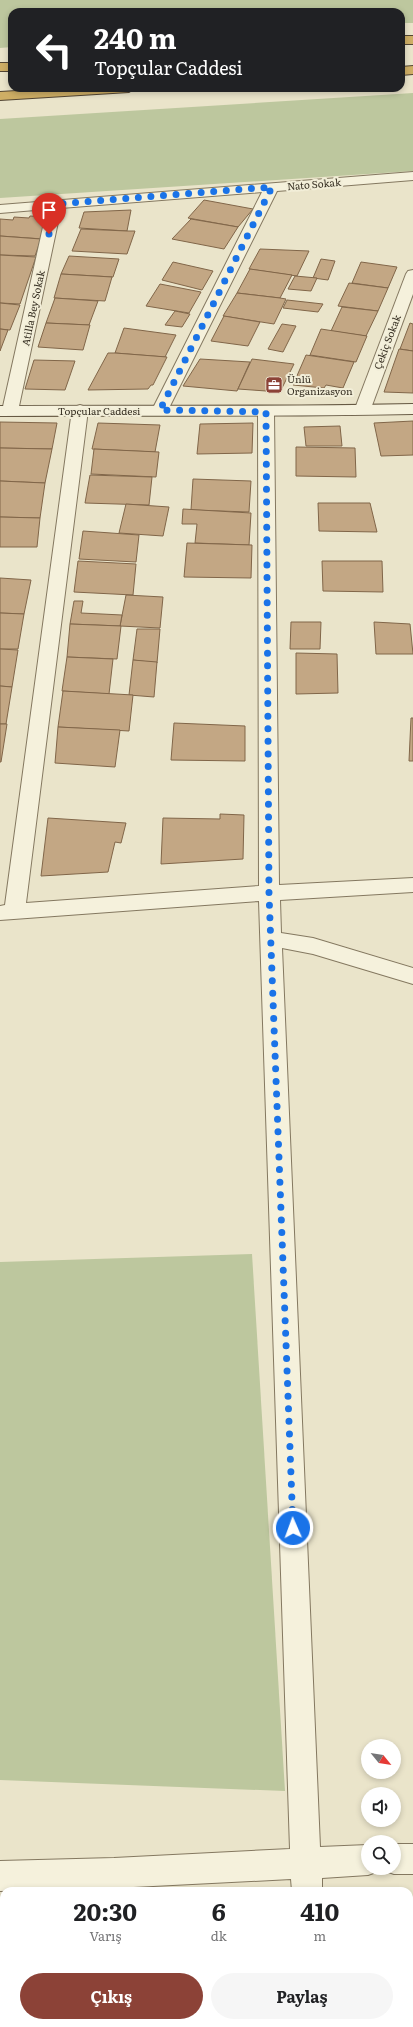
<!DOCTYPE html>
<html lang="tr">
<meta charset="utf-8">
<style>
:root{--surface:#fff;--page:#f6f6f6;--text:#202124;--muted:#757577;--accent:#8c4237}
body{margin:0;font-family:Literata,serif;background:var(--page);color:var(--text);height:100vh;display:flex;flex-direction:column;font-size:15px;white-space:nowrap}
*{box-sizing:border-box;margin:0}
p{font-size:13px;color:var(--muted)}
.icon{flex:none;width:22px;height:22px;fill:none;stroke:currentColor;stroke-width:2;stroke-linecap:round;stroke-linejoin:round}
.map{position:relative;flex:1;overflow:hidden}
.side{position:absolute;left:0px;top:1887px;width:413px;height:140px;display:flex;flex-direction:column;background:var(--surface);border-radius:12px 12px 0 0;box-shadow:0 2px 6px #0003}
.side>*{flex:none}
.guide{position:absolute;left:8px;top:8px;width:397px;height:84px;border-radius:12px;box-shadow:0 2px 6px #0003;background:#202124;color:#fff;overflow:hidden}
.needle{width:26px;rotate:120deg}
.buttons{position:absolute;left:361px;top:1739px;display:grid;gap:8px}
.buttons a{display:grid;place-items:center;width:40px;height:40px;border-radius:50%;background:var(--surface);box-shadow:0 2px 6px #0003;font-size:20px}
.pin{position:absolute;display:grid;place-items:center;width:34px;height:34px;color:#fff;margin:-41px -17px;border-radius:50% 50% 50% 0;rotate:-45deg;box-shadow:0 0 4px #0007}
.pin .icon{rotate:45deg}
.me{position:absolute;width:44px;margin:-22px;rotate:358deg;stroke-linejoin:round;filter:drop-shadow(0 0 3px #0008)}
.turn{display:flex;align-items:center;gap:14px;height:84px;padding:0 20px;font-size:18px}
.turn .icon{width:52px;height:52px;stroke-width:2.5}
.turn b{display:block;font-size:28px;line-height:34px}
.eta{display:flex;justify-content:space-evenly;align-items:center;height:68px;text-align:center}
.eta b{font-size:24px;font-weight:700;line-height:28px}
.button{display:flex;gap:8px;margin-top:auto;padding:8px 20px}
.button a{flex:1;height:46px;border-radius:24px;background:var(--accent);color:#fff;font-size:16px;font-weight:700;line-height:46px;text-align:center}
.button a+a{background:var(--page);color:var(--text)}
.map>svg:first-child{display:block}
</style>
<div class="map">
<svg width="413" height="2027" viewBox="0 0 413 2027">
<rect width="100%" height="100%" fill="#eae4ca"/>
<!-- green -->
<g fill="#bdc79e">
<path d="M 0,0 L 413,0 L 413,23 L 401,23 L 401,12 L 12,12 L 12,47 L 0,48 Z"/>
<path d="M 413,93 L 413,171 L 0,198 L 0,119 Z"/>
<path d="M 252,1254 L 285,1791 L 0,1780 L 0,1262 Z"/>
</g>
<!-- building -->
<g fill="#c3a784" stroke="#816649">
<path d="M 204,200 L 253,209 L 238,227 L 188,218 Z"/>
<path d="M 131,210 L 127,231 L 79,228 L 84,212 Z"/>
<path d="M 30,216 L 50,217 L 43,239 L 0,236 L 0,219 L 13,220 L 14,217 L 29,218 Z"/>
<path d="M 191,219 L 238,227 L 224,249 L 172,239 Z"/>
<path d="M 81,229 L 127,231 L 135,231 L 127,254 L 72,251 Z"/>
<path d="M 0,236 L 41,239 L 35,256 L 0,255 Z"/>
<path d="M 260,249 L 309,251 L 297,276 L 249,269 Z"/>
<path d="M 0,255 L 36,257 L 20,304 L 0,303 Z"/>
<path d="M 69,256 L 119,259 L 113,277 L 61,274 Z"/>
<path d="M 321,259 L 335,261 L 328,280 L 313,278 Z"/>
<path d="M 173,262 L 213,271 L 202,290 L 162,280 Z"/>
<path d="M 361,262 L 397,267 L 388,288 L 352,283 Z"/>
<path d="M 250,269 L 292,275 L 280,298 L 237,293 Z"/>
<path d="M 61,274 L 112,277 L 105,301 L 54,298 Z"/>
<path d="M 295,276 L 317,278 L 311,291 L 288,289 Z"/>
<path d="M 349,283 L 388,288 L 378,311 L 338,306 Z"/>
<path d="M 160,284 L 201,292 L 189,313 L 146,306 Z"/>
<path d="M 237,293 L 280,298 L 286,299 L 274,324 L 223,316 Z"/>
<path d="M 55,298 L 98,301 L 89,325 L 46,323 Z"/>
<path d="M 287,300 L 323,304 L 318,312 L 283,308 Z"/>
<path d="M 0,303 L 20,305 L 10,330 L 0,329 Z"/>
<path d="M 342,307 L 378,311 L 366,336 L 331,331 Z"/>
<path d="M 175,311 L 190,314 L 182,327 L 165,325 Z"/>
<path d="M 224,316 L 260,322 L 248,346 L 211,341 Z"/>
<path d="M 46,323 L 90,325 L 83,350 L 38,347 Z"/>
<path d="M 410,323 L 413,324 L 413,351 L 400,349 Z"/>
<path d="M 282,324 L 296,326 L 283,352 L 268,349 Z"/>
<path d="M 124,328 L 176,335 L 165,357 L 115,353 Z"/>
<path d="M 0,329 L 8,330 L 0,351 Z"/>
<path d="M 321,329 L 367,336 L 356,362 L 310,355 Z"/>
<path d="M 399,349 L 413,351 L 413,393 L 384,392 Z"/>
<path d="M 108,353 L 115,353 L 167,357 L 153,385 L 151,385 L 148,389 L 88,390 Z"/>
<path d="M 306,355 L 354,362 L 343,388 L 326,385 L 324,388 L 293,385 Z"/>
<path d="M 200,359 L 250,362 L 237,391 L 183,386 Z"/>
<path d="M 252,359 L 294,364 L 280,392 L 238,389 Z"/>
<path d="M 34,360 L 75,361 L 65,390 L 25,389 Z"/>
<path d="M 413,421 L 413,455 L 381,456 L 374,423 Z"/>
<path d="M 0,422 L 57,423 L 52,449 L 0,448 Z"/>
<path d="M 98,423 L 160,425 L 155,452 L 92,449 Z"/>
<path d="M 253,423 L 252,453 L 197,454 L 200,424 Z"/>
<path d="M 340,426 L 342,446 L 306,446 L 304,427 Z"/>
<path d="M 296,447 L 355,448 L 356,477 L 296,476 Z"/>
<path d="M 0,448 L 52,449 L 45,483 L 0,481 Z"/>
<path d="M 94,449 L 159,452 L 156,477 L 91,474 Z"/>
<path d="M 90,475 L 152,477 L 149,505 L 85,503 Z"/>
<path d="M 193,479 L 251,481 L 249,512 L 191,510 Z"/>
<path d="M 0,481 L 45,483 L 40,518 L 0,517 Z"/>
<path d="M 318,503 L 370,503 L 377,532 L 319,531 Z"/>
<path d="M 126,504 L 169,507 L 163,536 L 119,533 Z"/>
<path d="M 183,509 L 251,513 L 249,545 L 195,543 L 197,524 L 182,524 Z"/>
<path d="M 0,517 L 40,518 L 37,547 L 0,547 Z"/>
<path d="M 83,531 L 139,535 L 136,562 L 79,559 Z"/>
<path d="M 187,543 L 252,545 L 251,578 L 184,577 Z"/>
<path d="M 78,561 L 136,564 L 133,595 L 74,592 Z"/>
<path d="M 322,561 L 382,561 L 383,592 L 323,591 Z"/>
<path d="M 0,578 L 31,580 L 24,614 L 0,613 Z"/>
<path d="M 126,595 L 163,597 L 160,628 L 120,626 Z"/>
<path d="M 74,601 L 83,601 L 81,613 L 122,615 L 120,626 L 70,624 Z"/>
<path d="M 0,613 L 24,614 L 18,649 L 0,649 Z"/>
<path d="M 291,622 L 321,622 L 320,649 L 290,649 Z"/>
<path d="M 374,622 L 410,624 L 413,654 L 376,654 Z"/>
<path d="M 70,624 L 121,626 L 117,659 L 67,657 Z"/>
<path d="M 137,629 L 160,629 L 157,663 L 133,660 Z"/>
<path d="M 0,649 L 18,650 L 12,687 L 0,686 Z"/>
<path d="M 296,653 L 337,654 L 338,693 L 296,694 Z"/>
<path d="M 67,657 L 113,659 L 109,694 L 62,691 Z"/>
<path d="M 133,660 L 157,662 L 154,697 L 129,695 Z"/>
<path d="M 0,686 L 12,687 L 6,724 L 0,724 Z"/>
<path d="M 63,691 L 133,695 L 129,731 L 58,727 Z"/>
<path d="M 411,718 L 413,718 L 413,761 L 409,761 Z"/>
<path d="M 174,723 L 245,726 L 245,761 L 171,760 Z"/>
<path d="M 0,724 L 7,724 L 1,762 L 0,762 Z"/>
<path d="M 58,727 L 120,730 L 115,767 L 55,763 Z"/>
<path d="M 220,814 L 244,815 L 243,859 L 161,864 L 163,818 L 220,819 Z"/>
<path d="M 48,818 L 126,823 L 121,843 L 115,842 L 108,872 L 41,876 Z"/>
</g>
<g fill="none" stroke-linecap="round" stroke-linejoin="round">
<defs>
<g id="street">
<path d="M 413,172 L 413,180 L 277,191 L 168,410 L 166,413 L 154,413 L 152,410 L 262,192 L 61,208 L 18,411 L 16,414 L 4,414 L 2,411 L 47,209 L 0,213 L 0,205 Z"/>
<path d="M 413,270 L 413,294 L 370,411 L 368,414 L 356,414 L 354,411 L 406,274 L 408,271 Z"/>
<path d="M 80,405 L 86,407 L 88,410 L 26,903 L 259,886 L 258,412 L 260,409 L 272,409 L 274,412 L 279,885 L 413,878 L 413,892 L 280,900 L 281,933 L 313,938 L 413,968 L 413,984 L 313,954 L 282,948 L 320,1847 L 368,1845 L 368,1868 L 380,1868 L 379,1871 L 368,1875 L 322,1878 L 322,1891 L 292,1891 L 291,1879 L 114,1888 L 0,1891 L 0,1861 L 114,1858 L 290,1849 L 259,901 L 0,920 L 0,906 L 5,905 L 72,410 L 74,407 Z"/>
<path d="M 394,1844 L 413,1844 L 413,1874 L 394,1874 L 383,1870 L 383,1868 L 394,1868 Z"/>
<rect x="299" y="2023" width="32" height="4"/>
</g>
<path id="secondary" d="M 413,404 L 413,414 C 275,417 138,415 0,416 L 0,406 C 138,405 275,407 413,404 Z"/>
<g id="highway">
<rect x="401" y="36" width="12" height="8"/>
<rect x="0" y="63" width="12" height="8"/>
<path d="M 413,66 L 413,74 L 401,75 L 401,67 Z"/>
<path d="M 66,88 L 135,88 L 129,92 L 0,100 L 0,92 Z"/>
</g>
</defs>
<!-- street casing -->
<use href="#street" stroke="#847860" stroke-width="2"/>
<!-- secondary casing -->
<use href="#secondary" stroke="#665943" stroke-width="2"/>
<!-- highway casing -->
<use href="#highway" stroke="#534633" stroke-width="2"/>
<!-- street -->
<use href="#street" fill="#f5f1dc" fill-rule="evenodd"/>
<!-- secondary -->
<use href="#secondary" fill="#f5f1dc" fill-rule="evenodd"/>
<!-- highway -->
<use href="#highway" fill="#ceae65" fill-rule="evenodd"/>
</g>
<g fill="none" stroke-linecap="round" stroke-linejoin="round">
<!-- route -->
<path stroke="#1a73e8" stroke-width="7" stroke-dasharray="0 12.6" d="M 49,234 L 56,204 L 272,187 L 160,410 L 266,412 L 269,894 L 293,1528"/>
</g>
<!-- icons -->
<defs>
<symbol id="office-square" viewBox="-11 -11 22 22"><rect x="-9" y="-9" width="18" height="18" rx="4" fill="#8c4237" stroke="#f2eed8"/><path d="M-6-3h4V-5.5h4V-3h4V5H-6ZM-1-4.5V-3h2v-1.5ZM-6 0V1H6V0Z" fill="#fff"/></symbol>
</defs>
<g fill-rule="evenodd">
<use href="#office-square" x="264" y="375" width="20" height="20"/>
</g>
<g text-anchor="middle" stroke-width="4" stroke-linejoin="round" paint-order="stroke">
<!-- far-street labels -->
<g font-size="10" fill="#362f22" stroke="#f2eed8">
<text transform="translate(314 184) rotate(-5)" y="4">Nato Sokak</text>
<text transform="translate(33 308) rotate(-78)" y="4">Atilla Bey Sokak</text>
<text transform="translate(387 342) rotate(-69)" y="4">Çekiç Sokak</text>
<text x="99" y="415">Topçular Caddesi</text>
</g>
<!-- far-poi labels -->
<g font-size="10" fill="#362f22" stroke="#f2eed8" text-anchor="start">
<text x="287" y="383">Ünlü<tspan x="287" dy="12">Organizasyon</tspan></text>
</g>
</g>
</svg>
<div class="buttons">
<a><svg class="needle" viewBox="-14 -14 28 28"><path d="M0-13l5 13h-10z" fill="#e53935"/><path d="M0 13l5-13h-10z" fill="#757577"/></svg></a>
<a><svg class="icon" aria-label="sound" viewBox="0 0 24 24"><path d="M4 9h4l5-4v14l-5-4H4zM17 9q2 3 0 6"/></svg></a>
<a><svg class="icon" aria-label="search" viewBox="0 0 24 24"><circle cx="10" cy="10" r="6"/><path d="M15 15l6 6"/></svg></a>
</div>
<div class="pin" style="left:49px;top:234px;background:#d93025"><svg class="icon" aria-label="arrive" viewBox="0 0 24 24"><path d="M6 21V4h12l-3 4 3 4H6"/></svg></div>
<svg class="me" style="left:293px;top:1528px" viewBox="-20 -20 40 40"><circle r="17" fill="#1a73e8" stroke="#fff" stroke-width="3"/><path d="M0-11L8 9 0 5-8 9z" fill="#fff"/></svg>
<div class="guide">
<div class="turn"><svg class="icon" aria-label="left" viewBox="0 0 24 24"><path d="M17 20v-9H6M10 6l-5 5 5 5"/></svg><div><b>240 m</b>Topçular Caddesi</div></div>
</div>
<section class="side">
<div class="eta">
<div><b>20:30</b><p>Varış</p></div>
<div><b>6</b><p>dk</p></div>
<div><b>410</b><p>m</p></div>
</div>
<div class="button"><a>Çıkış</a><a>Paylaş</a></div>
</section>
</div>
